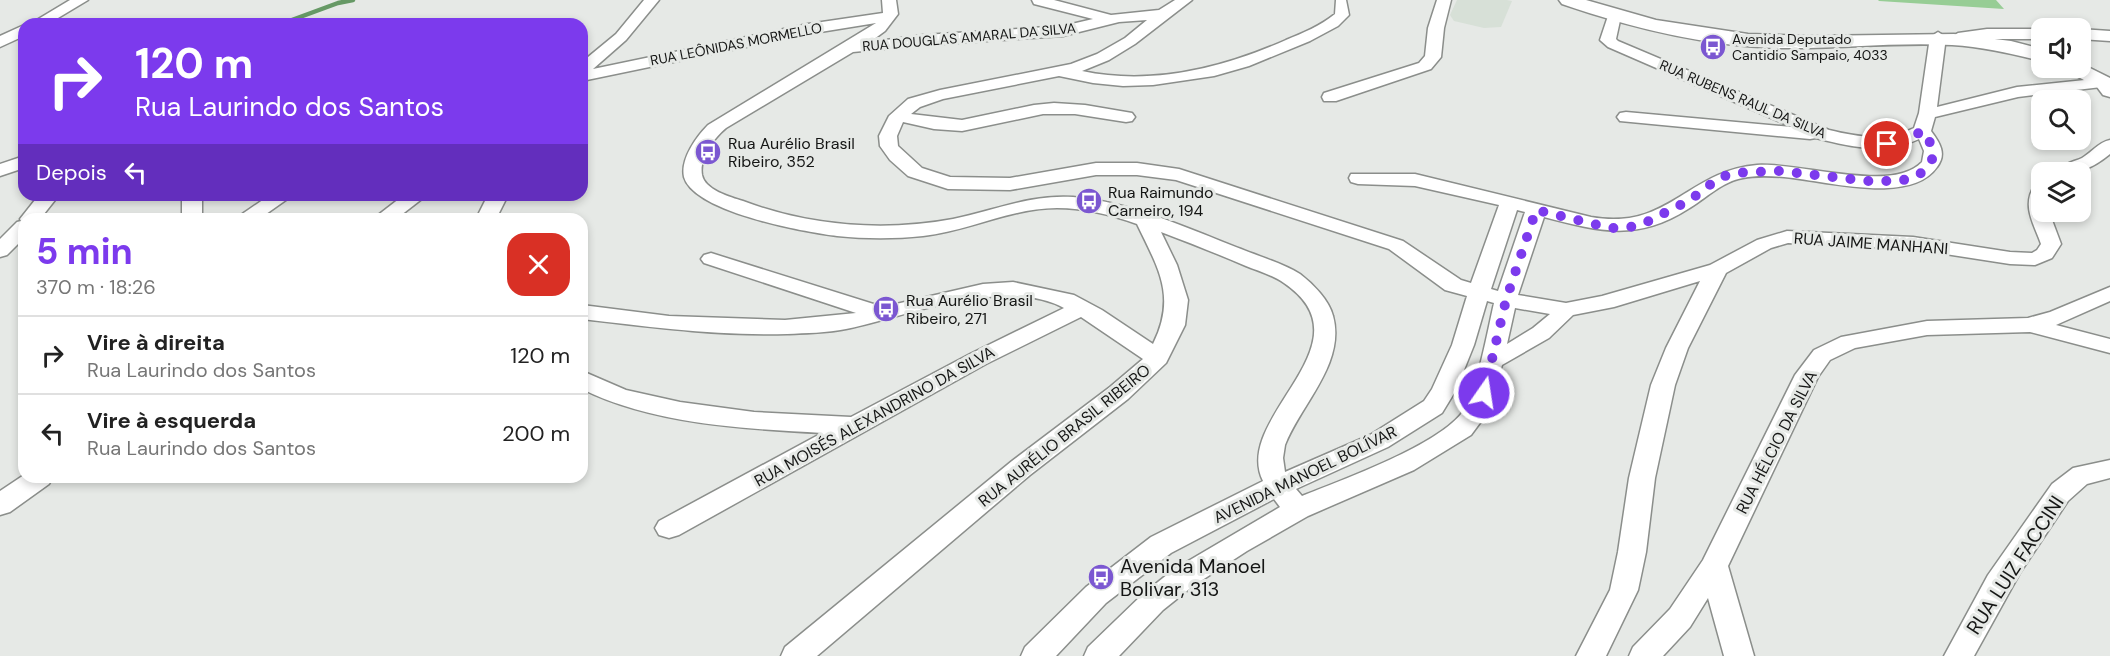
<!DOCTYPE html>
<html lang="pt">
<meta charset="utf-8">
<style>
:root{--surface:#fff;--page:#f6f6f6;--text:#222;--muted:#767676;--line:#e0e0e0;--accent:#7c3aed}
body{margin:0;font-family:"DM Sans",sans-serif;background:var(--page);color:var(--text);height:100vh;display:flex;flex-direction:column;font-size:22px;white-space:nowrap}
*{box-sizing:border-box;margin:0}
p{font-size:20px;color:var(--muted)}
.icon{flex:none;width:33px;height:33px;fill:none;stroke:currentColor;stroke-width:2;stroke-linecap:round;stroke-linejoin:round}
.map{position:relative;flex:1;overflow:hidden}
.drawer{position:absolute;left:18px;top:213px;width:570px;height:270px;display:flex;flex-direction:column;background:var(--surface);border-radius:18px;box-shadow:0 3px 9px #0003}
.drawer>*{flex:none}
.top-card{position:absolute;left:18px;top:18px;width:570px;height:183px;border-radius:18px;box-shadow:0 3px 9px #0003;background:#7c3aed;color:#fff;overflow:hidden}
.controls{position:absolute;left:2031px;top:18px;display:grid;gap:12px}
.controls a{display:grid;place-items:center;width:60px;height:60px;border-radius:12px;background:var(--surface);box-shadow:0 3px 9px #0003;font-size:30px}
.pin{position:absolute;display:grid;place-items:center;width:51px;height:51px;color:#fff;margin:-26px;border:3px solid #fff;border-radius:50%;box-shadow:0 2px 6px #0007}
.me{position:absolute;width:66px;margin:-33px;rotate:13deg;stroke-linejoin:round;filter:drop-shadow(0 0 4px #0008)}
.turn{display:flex;align-items:center;gap:21px;height:126px;padding:0 18px;font-size:27px}
.turn .icon{width:78px;height:78px;stroke-width:2.5}
.turn b{display:block;font-size:42px;line-height:51px}
.then{display:flex;align-items:center;height:57px;padding:0 18px;background:#0003;gap:12px;font-size:22px}
.round{display:grid;place-items:center;flex:none;width:63px;height:63px;border-radius:18px;background:var(--page)}
.overview{display:flex;align-items:center;justify-content:space-between;height:102px;padding:0 18px}
h1{font-size:36px;font-weight:700;line-height:45px;color:var(--accent)}
ul{padding:0;list-style:none}
li{display:flex;align-items:center;gap:18px;height:78px;padding:0 18px;border-top:2px solid var(--line)}
li div{flex:1}
li b{display:block;font-size:22px}
li em{font-style:normal}
.map>svg:first-child{display:block}
</style>
<div class="map">
<svg width="2110" height="656" viewBox="0 0 2110 656">
<rect width="100%" height="100%" fill="#e6e9e6"/>
<!-- built -->
<path fill="#d7e0d7" d="M 1457,0 L 1507,0 L 1512,1 L 1501,27 L 1484,28 L 1454,21 L 1450,15 Z"/>
<!-- green -->
<path fill="#97cd95" d="M 1878,0 L 1996,0 L 2004,9 L 1879,1 Z"/>
<g fill="none" stroke-linecap="round" stroke-linejoin="round">
<!-- stream -->
<path stroke="#669965" stroke-width="4.5" d="M 281,24 L 338,3 L 353,0"/>
<defs>
<g id="minor">
<path d="M 70,0 L 88,0 L 48,24 L 30,24 Z"/>
<path d="M 644,0 L 659,0 L 626,40 L 593,69 L 808,24 L 883,13 L 882,0 L 896,0 L 898,14 L 885,31 L 870,42 L 924,35 L 1063,26 L 1093,19 L 1034,4 L 1032,0 L 1054,0 L 1111,15 L 1159,10 L 1175,0 L 1192,0 L 1135,44 L 1109,60 L 1082,71 C 1151,86 1223,68 1286,40 C 1303,33 1320,26 1335,14 L 1336,0 L 1346,0 L 1349,15 L 1338,26 L 1310,41 L 1249,66 L 1214,76 L 1153,85 L 1123,86 L 1093,83 L 1059,76 L 943,99 L 920,107 L 911,114 L 962,120 L 1034,105 L 1054,103 L 1085,105 L 1132,113 L 1135,117 L 1132,121 L 1126,122 L 1075,114 L 1043,114 L 962,131 L 934,129 L 903,122 L 897,136 L 898,146 L 922,168 L 950,177 L 1010,178 L 1096,163 L 1137,163 L 1179,169 L 1403,241 L 1461,280 L 1471,283 L 1499,205 L 1415,186 L 1358,184 L 1351,182 L 1349,178 L 1351,174 L 1415,174 L 1591,217 C 1669,231 1687,171 1757,165 C 1800,162 1892,194 1922,162 L 1924,151 L 1919,139 C 1886,155 1850,147 1816,138 L 1810,139 L 1620,121 L 1617,117 L 1620,113 L 1626,112 L 1792,127 L 1608,47 L 1600,40 L 1609,13 L 1614,12 L 1621,16 L 1616,39 L 1618,41 L 1829,130 C 1858,137 1886,142 1914,128 L 1919,113 L 1930,37 L 1938,32 L 1946,37 L 1937,107 L 2017,87 L 2104,78 L 2110,80 L 2110,86 L 2018,97 L 1935,117 L 1931,131 C 1940,143 1947,154 1937,167 C 1910,206 1823,180 1784,177 C 1771,176 1756,175 1743,178 C 1723,181 1705,199 1688,209 C 1637,242 1598,231 1544,217 L 1518,295 L 1566,303 L 1602,296 L 1710,265 L 1757,240 L 1787,231 L 1913,237 L 2010,252 L 2032,253 L 2037,250 L 2041,244 C 2034,224 2021,205 2035,185 L 2042,183 L 2042,212 L 2049,212 L 2061,244 L 2052,258 L 2035,265 L 2010,264 L 1913,249 L 1788,243 L 1771,248 L 1726,273 L 1688,348 L 1675,385 L 1655,478 L 1646,552 L 1638,590 L 1606,656 L 1576,656 L 1610,590 L 1618,552 L 1629,478 L 1651,385 L 1666,348 L 1700,281 L 1614,307 L 1573,315 L 1549,338 L 1502,365 L 1488,412 L 1471,435 L 1414,470 L 1308,516 L 1247,551 L 1193,586 L 1163,610 L 1119,656 L 1084,656 L 1088,647 L 1143,594 L 1173,570 L 1280,507 L 1274,499 L 1171,553 L 1106,603 L 1056,656 L 1021,656 L 1025,647 L 1086,587 L 1151,537 L 1263,481 C 1231,417 1374,344 1284,283 C 1273,275 1258,271 1246,266 C 1218,254 1190,243 1161,232 L 1177,265 L 1188,300 L 1185,325 L 1166,363 L 1128,399 L 1030,475 L 817,656 L 781,656 L 785,647 L 1012,461 L 1110,387 L 1143,359 L 1081,317 L 986,364 L 679,535 L 669,538 L 659,535 L 655,528 L 659,521 L 822,433 C 745,429 652,424 582,389 L 582,371 L 626,390 L 680,402 L 754,412 L 851,417 L 970,354 L 1064,308 C 1005,276 908,316 846,329 C 827,333 806,333 787,334 C 719,336 650,327 582,319 L 582,305 L 669,316 L 785,320 L 856,313 L 704,263 L 701,259 L 704,255 L 711,253 L 883,307 L 983,284 L 1013,282 L 1074,295 L 1102,310 L 1153,344 C 1177,296 1158,268 1137,224 C 1112,215 1084,208 1057,208 C 1011,208 969,231 923,236 C 895,239 866,239 837,236 C 804,232 694,212 684,177 C 680,159 697,136 708,125 L 876,23 L 808,34 L 582,81 L 582,62 L 616,34 ZM 1147,20 L 1125,38 L 1097,54 L 1071,64 L 940,90 L 908,99 L 889,116 L 879,136 L 880,146 L 890,160 L 908,176 L 948,189 L 1010,190 L 1096,175 L 1137,175 L 1176,180 L 1389,249 L 1445,290 L 1467,296 L 1452,345 L 1432,389 L 1424,401 L 1370,435 L 1285,472 L 1283,458 L 1285,445 C 1301,404 1346,363 1333,316 C 1329,300 1313,284 1300,274 C 1283,263 1260,257 1241,249 C 1187,228 1131,202 1073,197 C 1031,194 993,211 953,219 C 883,232 809,226 743,201 C 730,197 705,190 702,175 C 699,158 714,138 726,128 L 853,52 L 924,45 L 1063,36 L 1119,22 ZM 1517,210 L 1525,212 L 1498,291 L 1491,289 ZM 1487,301 L 1494,303 C 1488,329 1477,390 1464,410 C 1442,444 1342,480 1302,496 L 1296,489 L 1388,447 L 1442,413 L 1456,390 L 1474,345 ZM 1515,308 L 1550,314 L 1533,328 L 1507,344 Z"/>
<path d="M 1437,0 L 1451,0 L 1444,28 L 1441,57 L 1431,69 L 1336,101 L 1324,101 L 1322,97 L 1324,93 L 1419,63 L 1425,56 L 1428,28 Z"/>
<path d="M 24,25 L 24,36 L 0,47 L 0,36 Z"/>
<path d="M 1987,29 L 2042,29 L 2042,39 L 1987,39 L 1958,43 L 1950,38 L 1958,33 Z"/>
<path d="M 2080,29 L 2110,31 L 2110,41 L 2080,39 Z"/>
<path d="M 2110,140 L 2110,154 C 2093,168 2079,174 2057,172 C 2062,164 2073,162 2082,158 C 2092,152 2099,142 2110,140 Z"/>
<path d="M 24,156 L 24,168 L 0,176 L 0,164 Z"/>
<path d="M 39,195 L 59,195 L 40,219 L 24,219 L 24,238 L 7,255 L 0,257 L 0,239 L 17,222 L 21,221 L 20,219 Z"/>
<rect x="182" y="195" width="20" height="24"/>
<path d="M 270,195 L 293,195 L 259,219 L 235,219 Z"/>
<path d="M 404,195 L 427,195 L 396,219 L 373,219 Z"/>
<path d="M 488,195 L 508,195 L 496,219 L 476,219 Z"/>
<path d="M 2110,287 L 2110,301 L 2056,325 L 2110,339 L 2110,353 L 2030,332 L 1927,335 L 1855,348 L 1830,360 L 1818,377 L 1728,566 L 1754,656 L 1724,656 L 1708,598 L 1690,627 L 1663,656 L 1629,656 L 1633,647 L 1670,609 L 1703,560 L 1795,375 L 1814,350 L 1841,337 L 1927,321 L 2028,318 L 2050,312 Z"/>
<path d="M 2110,460 L 2110,478 L 2087,484 L 2068,501 L 2020,573 L 1974,656 L 1944,656 L 1988,575 L 2052,484 L 2073,468 Z"/>
<path d="M 24,475 L 24,477 L 53,477 L 49,484 L 10,512 L 0,515 L 0,491 Z"/>
</g>
<g id="major">
<path d="M 1559,0 L 1586,0 L 1656,20 L 1748,34 L 1810,36 L 1954,34 L 2011,41 L 2042,49 L 2042,61 C 2012,54 1983,47 1952,45 C 1894,42 1837,49 1779,48 C 1704,46 1632,28 1562,4 Z"/>
<path d="M 2080,63 L 2110,78 L 2110,97 L 2103,95 L 2097,87 L 2069,72 L 2066,68 L 2080,68 Z"/>
</g>
</defs>
<!-- minor casing -->
<use href="#minor" stroke="#8b8e8b" stroke-width="3"/>
<!-- major casing -->
<use href="#major" stroke="#8b8e8b" stroke-width="3"/>
<!-- minor -->
<use href="#minor" fill="#fff" fill-rule="evenodd"/>
<!-- major -->
<use href="#major" fill="#fff" fill-rule="evenodd"/>
</g>
<g fill="none" stroke-linecap="round" stroke-linejoin="round">
<!-- route -->
<path stroke="#7c3aed" stroke-width="10" stroke-dasharray="0 18" d="M 1484,393 L 1506,300 L 1536,210 L 1610,228 L 1624,228 L 1641,225 L 1690,200 L 1719,178 L 1734,173 L 1780,171 L 1869,181 L 1901,181 L 1920,174 L 1933,158 L 1931,144 L 1922,131 L 1909,139 L 1887,144"/>
</g>
<!-- icons -->
<defs>
<symbol id="bus-disc" viewBox="-11 -11 22 22"><circle r="9.5" fill="#7b57d1" stroke="#e6e9e6"/><path d="M-5-6H5V4H4V6H2V4H-2V6H-4V4H-5ZM-3.5-4V0h7V-4ZM-3.5 1.2v1.5H-2V1.2ZM2 1.2v1.5H3.5V1.2Z" fill="#fff"/></symbol>
</defs>
<g fill-rule="evenodd">
<use href="#bus-disc" x="1698" y="32" width="30" height="30"/>
<use href="#bus-disc" x="693" y="137" width="30" height="30"/>
<use href="#bus-disc" x="1074" y="186" width="30" height="30"/>
<use href="#bus-disc" x="871" y="294" width="30" height="30"/>
<use href="#bus-disc" x="1086" y="562" width="30" height="30"/>
</g>
<g text-anchor="middle" stroke-width="6" stroke-linejoin="round" paint-order="stroke">
<!-- far-street labels -->
<g font-size="14" fill="#151615" stroke="#e6e9e6">
<text transform="translate(969 37) rotate(-5)" y="5">RUA DOUGLAS AMARAL DA SILVA</text>
<text transform="translate(736 44) rotate(-11)" y="5">RUA LEÔNIDAS MORMELLO</text>
<text transform="translate(1743 99) rotate(23)" y="5">RUA RUBENS RAUL DA SILVA</text>
</g>
<!-- far-poi labels -->
<g font-size="14" fill="#151615" stroke="#e6e9e6" text-anchor="start">
<text x="1732" y="44">Avenida Deputado<tspan x="1732" dy="16">Cantidio Sampaio, 4033</tspan></text>
</g>
<!-- poi labels -->
<g font-size="16" fill="#151615" stroke="#e6e9e6" text-anchor="start">
<text x="728" y="149">Rua Aurélio Brasil<tspan x="728" dy="18">Ribeiro, 352</tspan></text>
<text x="1108" y="198">Rua Raimundo<tspan x="1108" dy="18">Carneiro, 194</tspan></text>
<text x="906" y="306">Rua Aurélio Brasil<tspan x="906" dy="18">Ribeiro, 271</tspan></text>
</g>
<!-- street labels -->
<g font-size="16" fill="#151615" stroke="#e6e9e6">
<text transform="translate(1871 243) rotate(4)" y="6">RUA JAIME MANHANI</text>
<text transform="translate(874 416) rotate(-29)" y="6">RUA MOISÉS ALEXANDRINO DA SILVA</text>
<text transform="translate(1064 435) rotate(-39)" y="6">RUA AURÉLIO BRASIL RIBEIRO</text>
<text transform="translate(1776 442) rotate(-63)" y="6">RUA HÉLCIO DA SILVA</text>
<text transform="translate(1305 474) rotate(-26)" y="6">AVENIDA MANOEL BOLÍVAR</text>
</g>
<!-- near-street labels -->
<g font-size="20" fill="#151615" stroke="#e6e9e6">
<text transform="translate(2015 565) rotate(-57)" y="7">RUA LUIZ FACCINI</text>
</g>
<!-- near-poi labels -->
<g font-size="20" fill="#151615" stroke="#e6e9e6" text-anchor="start">
<text x="1120" y="573">Avenida Manoel<tspan x="1120" dy="23">Bolivar, 313</tspan></text>
</g>
</g>
</svg>
<div class="controls">
<a><svg class="icon" aria-label="sound" viewBox="0 0 24 24"><path d="M4 9h4l5-4v14l-5-4H4zM17 9q2 3 0 6"/></svg></a>
<a><svg class="icon" aria-label="search" viewBox="0 0 24 24"><circle cx="10" cy="10" r="6"/><path d="M15 15l6 6"/></svg></a>
<a><svg class="icon" aria-label="layers" viewBox="0 0 24 24"><path d="M12 4l9 5-9 5-9-5zM3 14l9 5 9-5"/></svg></a>
</div>
<div class="pin" style="left:1887px;top:144px;background:#d93025"><svg class="icon" aria-label="arrive" viewBox="0 0 24 24"><path d="M6 21V4h12l-3 4 3 4H6"/></svg></div>
<svg class="me" style="left:1484px;top:393px" viewBox="-20 -20 40 40"><circle r="17" fill="#7c3aed" stroke="#fff" stroke-width="3"/><path d="M0-11L8 9 0 5-8 9z" fill="#fff"/></svg>
<div class="top-card">
<div class="turn"><svg class="icon" aria-label="right" viewBox="0 0 24 24"><path d="M7 20v-9h11M14 6l5 5-5 5"/></svg><div><b>120 m</b>Rua Laurindo dos Santos</div></div>
<div class="then">Depois<svg class="icon" aria-label="left" viewBox="0 0 24 24"><path d="M17 20v-9H6M10 6l-5 5 5 5"/></svg></div>
</div>
<section class="drawer">
<div class="overview"><div><h1>5 min</h1><p>370 m · 18:26</p></div><a class="round" style="background:#d93025;color:#fff"><svg class="icon" aria-label="close" viewBox="0 0 24 24"><path d="M6 6l12 12M18 6L6 18"/></svg></a></div>
<ul>
<li><svg class="icon" aria-label="right" viewBox="0 0 24 24"><path d="M7 20v-9h11M14 6l5 5-5 5"/></svg><div><b>Vire à direita</b><p>Rua Laurindo dos Santos</p></div><em>120 m</em></li>
<li><svg class="icon" aria-label="left" viewBox="0 0 24 24"><path d="M17 20v-9H6M10 6l-5 5 5 5"/></svg><div><b>Vire à esquerda</b><p>Rua Laurindo dos Santos</p></div><em>200 m</em></li>
</ul>
</section>
</div>
